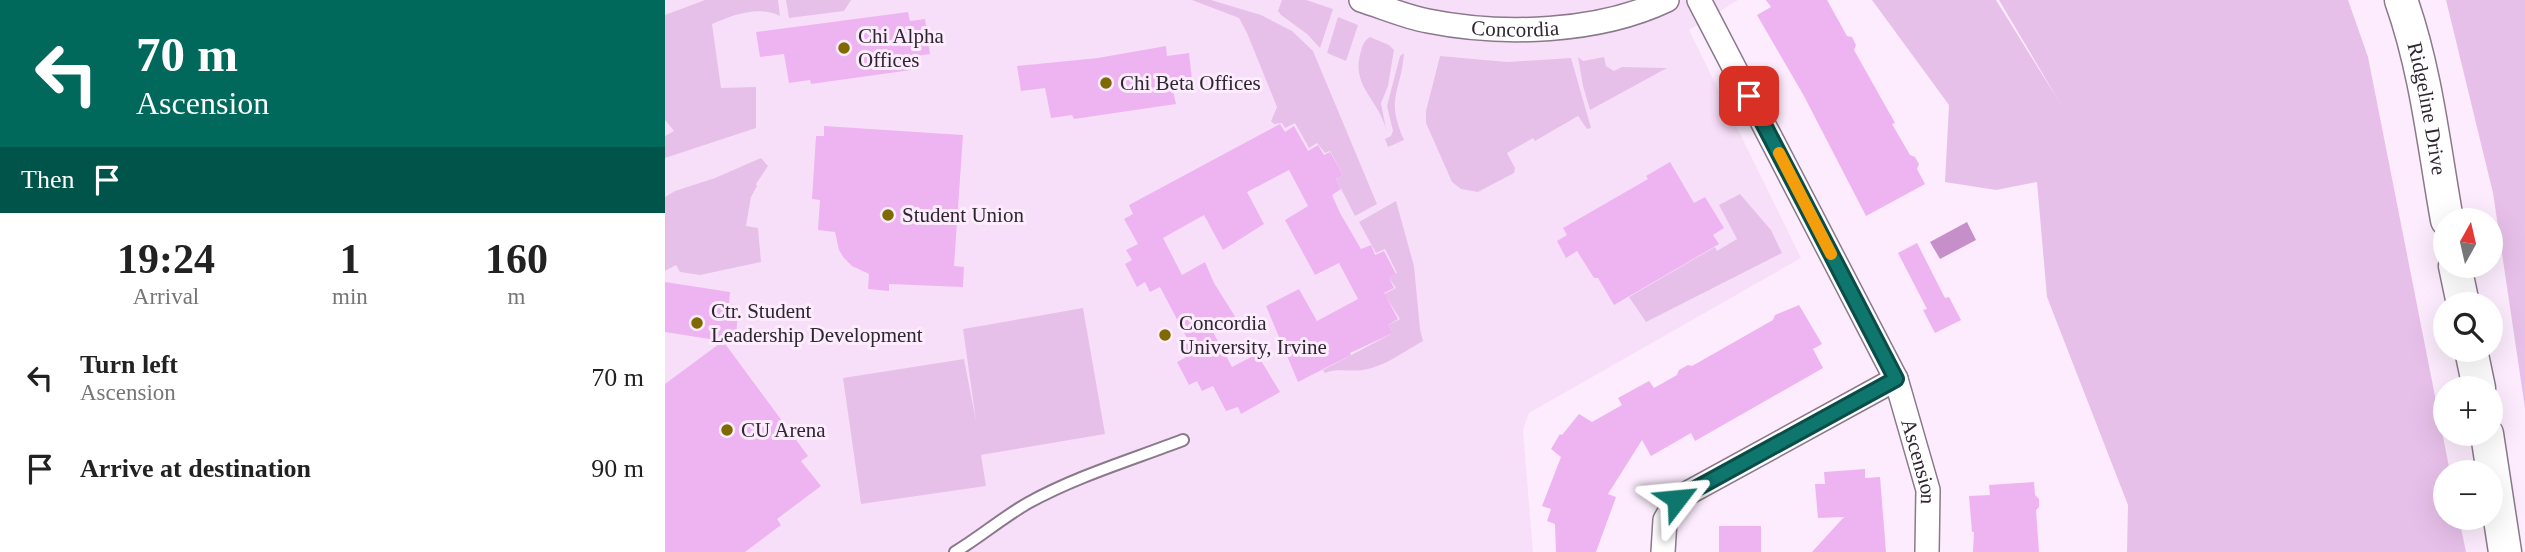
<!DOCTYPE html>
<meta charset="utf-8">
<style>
:root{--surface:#fff;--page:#f6f6f6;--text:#222;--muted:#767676}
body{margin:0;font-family:"Times New Roman",serif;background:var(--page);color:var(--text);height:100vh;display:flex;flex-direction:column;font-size:26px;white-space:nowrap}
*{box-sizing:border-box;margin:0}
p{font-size:23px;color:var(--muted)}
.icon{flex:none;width:38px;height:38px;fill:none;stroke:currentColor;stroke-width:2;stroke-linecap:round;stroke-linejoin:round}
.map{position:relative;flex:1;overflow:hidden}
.panel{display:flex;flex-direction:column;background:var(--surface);width:665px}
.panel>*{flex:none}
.hud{background:#00695c;color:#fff;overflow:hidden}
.needle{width:46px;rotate:8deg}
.fabs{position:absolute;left:1768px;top:208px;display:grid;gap:14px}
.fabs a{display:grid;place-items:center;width:70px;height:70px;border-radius:50%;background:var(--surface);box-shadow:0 7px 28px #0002;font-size:35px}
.pin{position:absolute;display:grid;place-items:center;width:60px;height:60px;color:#fff;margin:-30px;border-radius:14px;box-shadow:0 4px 10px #0006}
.me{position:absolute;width:77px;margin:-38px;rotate:61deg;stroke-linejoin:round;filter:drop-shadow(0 0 5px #0008)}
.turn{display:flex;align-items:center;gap:24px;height:147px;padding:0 21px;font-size:32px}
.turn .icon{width:91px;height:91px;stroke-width:2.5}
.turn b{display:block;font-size:49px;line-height:60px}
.then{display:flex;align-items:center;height:66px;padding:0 21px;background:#0003;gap:14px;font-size:26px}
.eta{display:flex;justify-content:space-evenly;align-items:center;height:119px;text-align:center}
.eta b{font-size:42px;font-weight:800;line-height:49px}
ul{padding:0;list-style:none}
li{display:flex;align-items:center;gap:21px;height:91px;padding:0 21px}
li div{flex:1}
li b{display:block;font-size:26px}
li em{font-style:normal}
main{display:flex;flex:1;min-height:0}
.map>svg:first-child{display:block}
</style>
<main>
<section class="panel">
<div class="hud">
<div class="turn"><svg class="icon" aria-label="left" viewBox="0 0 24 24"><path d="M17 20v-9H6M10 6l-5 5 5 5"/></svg><div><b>70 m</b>Ascension</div></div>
<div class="then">Then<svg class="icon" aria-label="arrive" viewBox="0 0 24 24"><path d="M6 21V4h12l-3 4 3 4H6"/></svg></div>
</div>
<div class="eta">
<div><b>19:24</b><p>Arrival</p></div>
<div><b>1</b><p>min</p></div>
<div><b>160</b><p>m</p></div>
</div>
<ul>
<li><svg class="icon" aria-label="left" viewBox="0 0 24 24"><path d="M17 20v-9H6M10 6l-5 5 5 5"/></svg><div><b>Turn left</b><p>Ascension</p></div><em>70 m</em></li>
<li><svg class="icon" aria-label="arrive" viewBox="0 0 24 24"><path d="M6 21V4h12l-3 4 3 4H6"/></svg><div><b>Arrive at destination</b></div><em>90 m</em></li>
</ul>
</section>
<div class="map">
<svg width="1860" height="552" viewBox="0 0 1860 552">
<rect width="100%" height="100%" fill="#fcecfd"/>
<!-- built -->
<path fill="#f8dff9" d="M 0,0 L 1073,0 L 1024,30 L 1136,258 L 864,413 L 858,430 L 868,552 L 0,552 Z"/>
<!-- green -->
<g fill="#e7c0e9">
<path d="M 40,0 L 113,0 L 115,16 C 93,5 68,15 47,24 L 56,88 L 91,87 L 91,128 L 0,158 L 0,136 L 9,131 L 0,120 L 0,15 Z"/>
<path d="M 121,0 L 186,0 L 179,11 L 124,18 Z"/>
<path d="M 527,0 L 546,0 L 596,15 L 627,31 L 648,51 L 712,204 L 690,216 L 671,179 L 678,175 L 665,151 L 660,153 L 652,143 L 644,148 L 630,123 L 620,128 L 617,123 L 609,124 L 606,121 L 612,107 L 582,33 L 574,18 Z"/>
<path d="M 617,0 L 641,0 L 668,9 L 655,48 L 642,34 L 616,15 L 613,11 Z"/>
<path d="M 1207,0 L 1331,0 L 1395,103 L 1334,0 L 1683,0 L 1703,57 L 1785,472 L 1780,472 L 1780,518 L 1794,518 L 1801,552 L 1462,552 L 1463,505 L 1382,297 L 1372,182 L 1331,190 L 1280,182 L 1284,105 Z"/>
<path d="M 1781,0 L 1860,0 L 1860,408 L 1828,193 Z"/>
<path d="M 673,17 L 693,25 L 681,61 L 662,53 Z"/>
<path d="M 705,37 L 724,45 L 729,50 L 723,86 L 716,103 L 721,129 C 713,98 685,86 696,51 C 698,44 699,41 705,37 Z"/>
<path d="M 739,53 C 736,93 720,97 739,140 L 723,147 L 720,139 L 726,136 L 728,131 L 722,106 L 735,56 Z"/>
<path d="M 775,56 L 842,62 L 906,58 L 926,128 L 922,129 L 913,116 L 870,141 L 868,138 L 842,153 L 850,168 L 849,173 L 813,192 L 796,189 L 787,182 L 761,123 L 761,111 Z"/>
<path d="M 913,57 L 918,61 L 939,57 L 941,66 L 949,71 L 957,67 L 1002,68 L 925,110 L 918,86 Z"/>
<path d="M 96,158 L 103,166 L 91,184 L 92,186 L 86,197 L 81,226 L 93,228 L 96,262 L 35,275 L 15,272 L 11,265 L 0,271 L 0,197 L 10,191 L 50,178 Z"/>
<path d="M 1075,194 L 1106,230 L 1117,253 L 981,322 L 964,297 L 1050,247 L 1052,251 L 1072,239 L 1054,205 Z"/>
<path d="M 731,201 L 749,266 L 755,329 L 758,341 C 740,351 719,367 698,370 C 685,372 673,368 660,373 L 658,370 L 728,333 L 723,325 L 735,319 L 719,294 L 731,288 L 724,278 L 732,273 L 720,249 L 711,253 L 694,222 Z"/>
<path d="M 418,308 L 440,434 L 316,455 L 321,486 L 196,504 L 178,378 L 299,359 L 311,421 L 298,329 Z"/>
</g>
<!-- water -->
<path fill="#c78fca" d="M 1302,222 L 1311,240 L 1275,259 L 1265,242 Z"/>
<!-- building -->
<g fill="#eeb4f1">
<path d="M 1101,0 L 1162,0 L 1182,36 L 1187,37 L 1191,45 L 1189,50 L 1230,123 L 1227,124 L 1245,155 L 1250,157 L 1254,164 L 1252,169 L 1260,184 L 1201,216 L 1139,96 L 1092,15 L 1106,7 Z"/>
<path d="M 243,12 L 245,21 L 260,19 L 265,54 L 245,57 L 246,70 L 146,84 L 145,80 L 124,83 L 119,54 L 95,57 L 91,32 Z"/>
<path d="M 501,46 L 502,56 L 524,53 L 528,88 L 508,91 L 511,104 L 409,119 L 407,115 L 386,118 L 380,88 L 356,91 L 352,66 L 433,58 Z"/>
<path d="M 615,124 L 620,132 L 629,126 L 643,151 L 653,145 L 659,155 L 665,152 L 678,175 L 671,179 L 676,189 L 667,195 L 675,213 L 696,249 L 706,245 L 710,255 L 719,251 L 731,274 L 724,278 L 729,288 L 719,293 L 733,319 L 723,325 L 728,333 L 685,353 L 686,355 L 633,382 L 601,306 L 634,289 L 652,321 L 693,299 L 674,263 L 650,275 L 620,220 L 643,206 L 624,170 L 582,192 L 599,224 L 558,250 L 539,215 L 498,238 L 517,275 L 540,262 L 549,283 L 571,318 L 548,332 L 567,367 L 592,354 L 615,392 L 576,414 L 573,407 L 561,411 L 548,386 L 537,391 L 532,381 L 524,385 L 512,362 L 520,358 L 514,348 L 524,342 L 495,287 L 485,292 L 480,282 L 472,287 L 460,264 L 467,260 L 461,250 L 473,244 L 459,219 L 468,214 L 464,205 Z"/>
<path d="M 159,126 L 298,135 L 289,266 L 299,267 L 298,287 L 224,284 L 224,291 L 203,289 L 204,274 L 187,266 L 179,258 L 174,250 L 170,232 L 153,230 L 155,200 L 147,199 L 151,136 L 159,136 Z"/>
<path d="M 1005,162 L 1029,203 L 1040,197 L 1059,228 L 1048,235 L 1054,244 L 949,305 L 933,278 L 929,278 L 912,251 L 901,258 L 892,241 L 902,235 L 898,228 L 983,179 L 981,176 Z"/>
<path d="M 1252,243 L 1280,298 L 1284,297 L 1296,320 L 1270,333 L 1258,310 L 1262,309 L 1233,253 Z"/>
<path d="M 0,282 L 65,292 L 64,304 L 74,306 L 70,343 L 0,332 Z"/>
<path d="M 1134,305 L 1157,344 L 1148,349 L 1158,368 L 1030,441 L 1026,433 L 986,456 L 977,440 L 943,494 L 951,497 L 931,552 L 891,552 L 890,524 L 882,521 L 886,509 L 877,506 L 896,457 L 886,449 L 895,434 L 897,435 L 914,414 L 927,422 L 957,405 L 953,398 L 984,381 L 989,388 L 1012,375 L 1014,370 L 1023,365 L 1027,366 L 1108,320 L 1110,315 Z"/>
<path d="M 58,341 L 143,456 L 136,461 L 156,486 L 112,519 L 116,525 L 80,552 L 0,552 L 0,384 Z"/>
<path d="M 1200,469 L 1200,478 L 1215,477 L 1221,552 L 1147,552 L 1179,517 L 1153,518 L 1150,484 L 1160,484 L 1159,472 Z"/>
<path d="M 1369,482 L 1370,495 L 1374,499 L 1374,507 L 1371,510 L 1374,552 L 1308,552 L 1309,532 L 1307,532 L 1304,496 L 1325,495 L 1324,485 Z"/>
<rect x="1054" y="526" width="42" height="26"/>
</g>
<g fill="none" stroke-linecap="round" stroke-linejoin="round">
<defs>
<path id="lane" d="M 290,552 C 315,537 337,518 363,503 C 412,476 466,460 518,440"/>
<g id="street">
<path id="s1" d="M 696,0 C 718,7 741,17 763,21 C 838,36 933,33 1002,0"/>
<path id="s2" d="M 1034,0 L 1231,379 L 1263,490 L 1262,552"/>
<path d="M 998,552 L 1000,520 L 1012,499 L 1231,379"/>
</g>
<g id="secondary">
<path id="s3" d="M 1736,0 C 1761,70 1769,147 1782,220"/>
<path d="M 1790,266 L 1798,304"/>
<path d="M 1806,350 L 1814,388"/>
<path d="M 1822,434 L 1840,552"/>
</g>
</defs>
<!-- lane casing -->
<use href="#lane" stroke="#8a798b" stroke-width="14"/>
<!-- street casing -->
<use href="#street" stroke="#8a798b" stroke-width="26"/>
<!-- secondary casing -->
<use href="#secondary" stroke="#8a798b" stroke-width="35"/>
<!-- lane -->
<use href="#lane" stroke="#fff" stroke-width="10"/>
<!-- street -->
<use href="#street" stroke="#fff" stroke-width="23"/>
<!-- secondary -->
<use href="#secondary" stroke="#fff" stroke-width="32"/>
</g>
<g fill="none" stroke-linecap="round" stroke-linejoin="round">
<defs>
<path id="route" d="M 1012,499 L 1231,379 L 1084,96"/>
</defs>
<!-- route casing -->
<use href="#route" stroke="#0a4d48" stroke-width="18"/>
<!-- route -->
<use href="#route" stroke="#0f766e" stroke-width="12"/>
<!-- slow -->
<path stroke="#f59e0b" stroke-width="12" d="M 1114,153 L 1166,254"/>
</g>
<!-- markers -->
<g fill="#806900" stroke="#fcecfd" stroke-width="2.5">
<circle cx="179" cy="48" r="7"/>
<circle cx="441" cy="83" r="7"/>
<circle cx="223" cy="215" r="7"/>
<circle cx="32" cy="323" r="7"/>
<circle cx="500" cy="335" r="7"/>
<circle cx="62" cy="430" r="7"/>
</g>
<g text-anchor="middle" stroke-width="6" stroke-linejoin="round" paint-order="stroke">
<!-- street labels -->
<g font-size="21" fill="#2f272f" stroke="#fcecfd">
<text dy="7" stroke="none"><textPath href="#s1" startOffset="158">Concordia</textPath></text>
<text dy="7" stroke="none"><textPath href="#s3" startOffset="112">Ridgeline Drive</textPath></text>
<text dy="7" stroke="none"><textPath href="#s2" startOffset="513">Ascension</textPath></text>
</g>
<!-- poi labels -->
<g font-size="21" fill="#2f272f" stroke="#fcecfd" text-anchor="start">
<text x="193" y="43">Chi Alpha<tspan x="193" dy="24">Offices</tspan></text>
<text x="455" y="90">Chi Beta Offices</text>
<text x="237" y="222">Student Union</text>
<text x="46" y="318">Ctr. Student<tspan x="46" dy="24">Leadership Development</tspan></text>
<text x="514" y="330">Concordia<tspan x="514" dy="24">University, Irvine</tspan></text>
<text x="76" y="437">CU Arena</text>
</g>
</g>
</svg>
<div class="fabs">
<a><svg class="needle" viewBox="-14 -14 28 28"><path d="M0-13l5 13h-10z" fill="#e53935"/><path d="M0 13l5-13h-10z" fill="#767676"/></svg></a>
<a><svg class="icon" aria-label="search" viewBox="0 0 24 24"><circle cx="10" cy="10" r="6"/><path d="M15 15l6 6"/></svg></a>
<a>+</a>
<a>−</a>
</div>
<div class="pin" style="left:1084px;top:96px;background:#d93025"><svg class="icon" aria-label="arrive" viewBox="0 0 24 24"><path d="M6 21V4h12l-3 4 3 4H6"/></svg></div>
<svg class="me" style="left:1012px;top:499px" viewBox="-20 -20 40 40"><path d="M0-17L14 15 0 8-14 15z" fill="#0f766e" stroke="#fff" stroke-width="4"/></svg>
</div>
</main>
